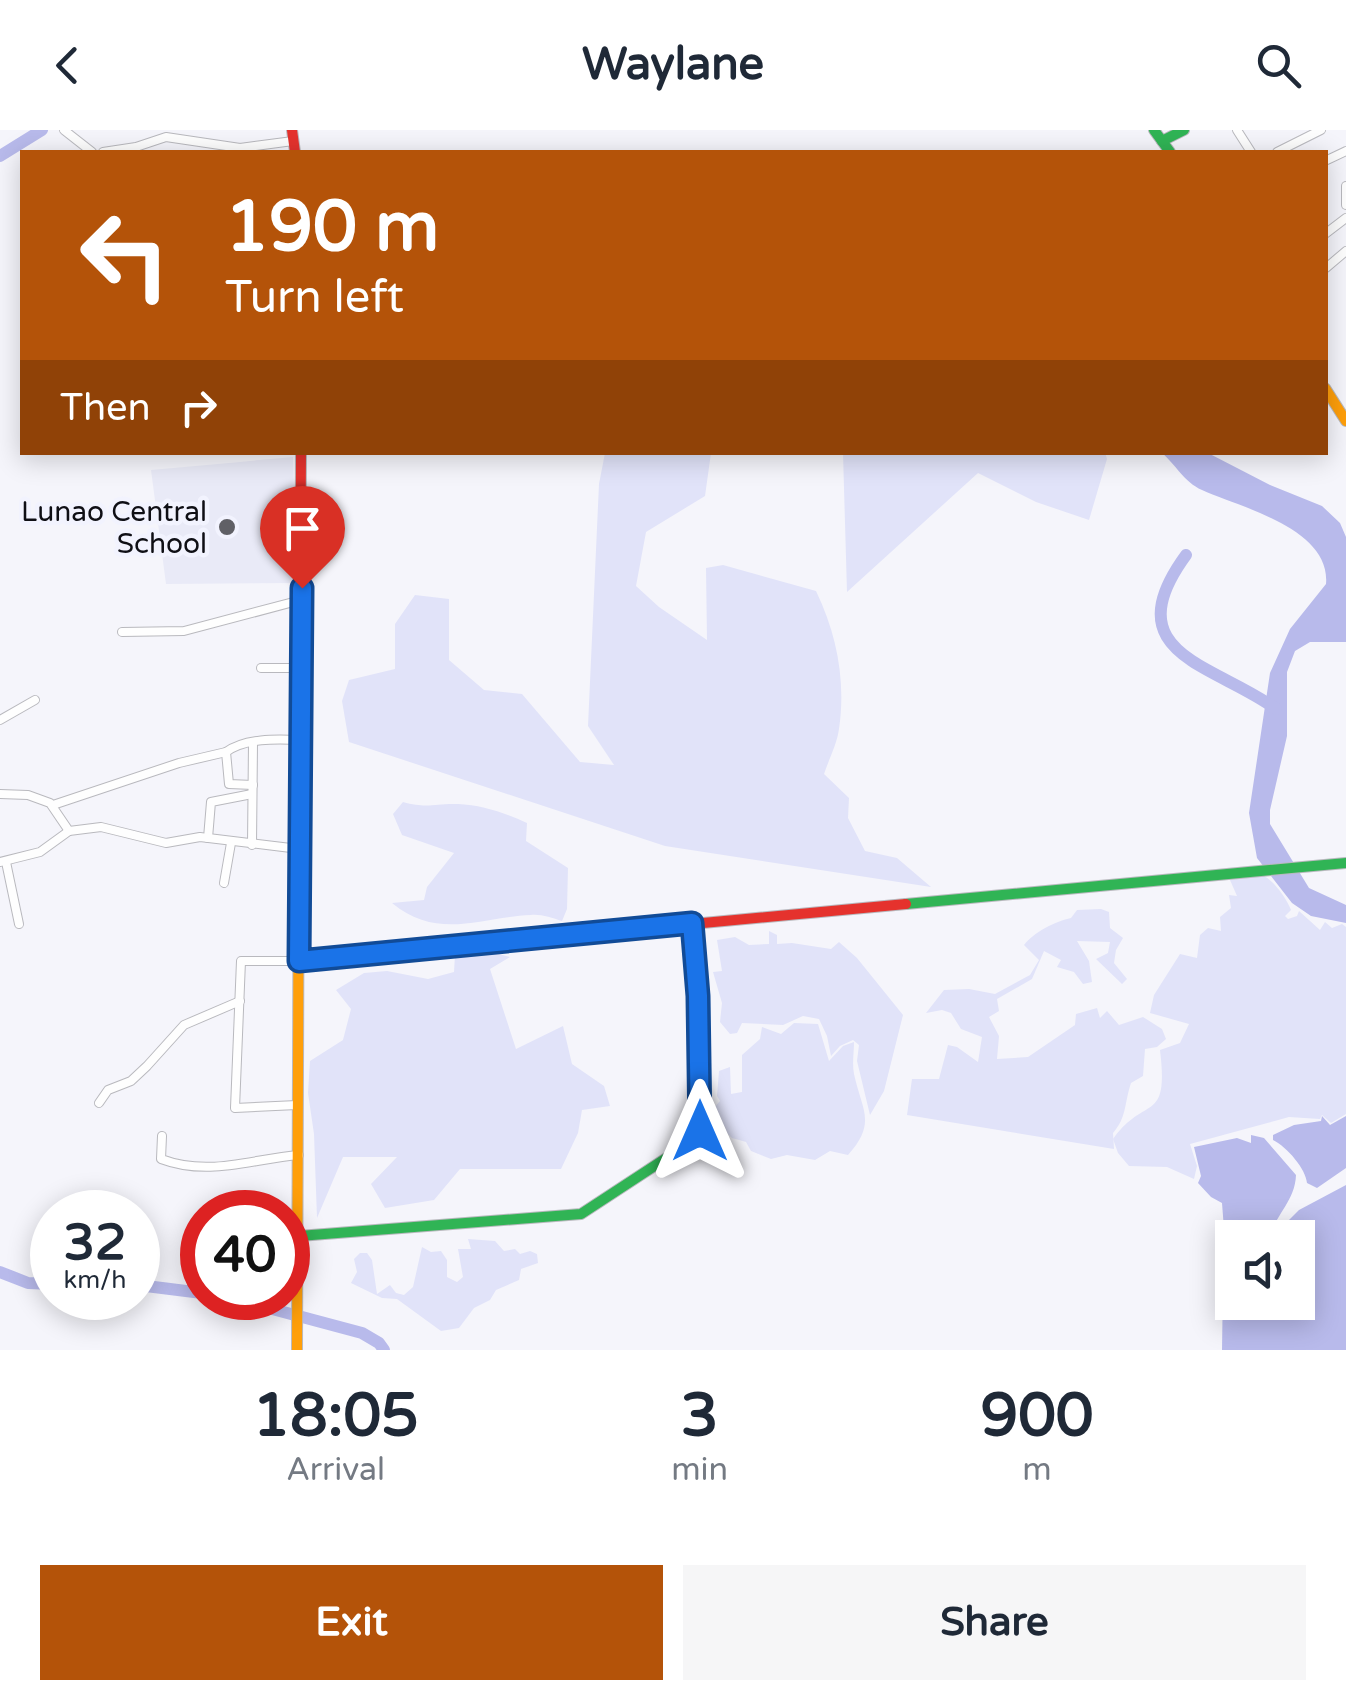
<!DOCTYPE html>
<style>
:root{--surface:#fff;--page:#f6f6f7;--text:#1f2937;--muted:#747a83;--accent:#b45309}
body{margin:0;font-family:"Varela Round",sans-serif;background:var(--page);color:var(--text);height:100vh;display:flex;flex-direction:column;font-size:38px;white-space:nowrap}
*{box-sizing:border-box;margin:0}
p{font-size:32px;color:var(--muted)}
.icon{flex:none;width:55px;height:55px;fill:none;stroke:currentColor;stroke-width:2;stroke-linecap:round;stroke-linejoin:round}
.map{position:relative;height:1220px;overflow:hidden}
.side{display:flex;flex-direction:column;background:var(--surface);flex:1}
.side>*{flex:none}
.guide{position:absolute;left:20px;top:20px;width:1308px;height:305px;border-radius:0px;box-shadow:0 5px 25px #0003;background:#b45309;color:#fff;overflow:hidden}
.controls{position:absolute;left:1215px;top:1090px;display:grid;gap:20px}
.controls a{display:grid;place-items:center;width:100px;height:100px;border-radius:0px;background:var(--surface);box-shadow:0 5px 25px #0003;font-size:50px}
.speed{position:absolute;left:30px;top:1060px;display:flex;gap:20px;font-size:50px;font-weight:700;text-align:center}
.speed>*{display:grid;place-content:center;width:130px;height:130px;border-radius:50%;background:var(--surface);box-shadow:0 5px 25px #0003;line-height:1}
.speed small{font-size:25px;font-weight:400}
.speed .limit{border:15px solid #d22;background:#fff;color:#111}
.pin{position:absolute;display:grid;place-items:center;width:85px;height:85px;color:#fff;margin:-102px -42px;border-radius:50% 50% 50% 0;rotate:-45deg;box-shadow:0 0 10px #0007}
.pin .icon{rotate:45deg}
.me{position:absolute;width:110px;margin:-55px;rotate:0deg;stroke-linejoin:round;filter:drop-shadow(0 0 8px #0008)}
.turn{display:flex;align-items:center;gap:35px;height:210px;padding:0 40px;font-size:45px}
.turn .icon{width:130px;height:130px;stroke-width:2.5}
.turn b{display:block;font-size:70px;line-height:85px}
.then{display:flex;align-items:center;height:95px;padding:0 40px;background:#0003;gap:20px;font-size:38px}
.eta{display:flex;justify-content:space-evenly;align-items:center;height:170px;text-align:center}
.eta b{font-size:60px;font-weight:700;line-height:70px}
.action{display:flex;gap:20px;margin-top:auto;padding:20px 40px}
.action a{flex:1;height:115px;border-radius:0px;background:var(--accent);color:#fff;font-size:40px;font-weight:700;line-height:115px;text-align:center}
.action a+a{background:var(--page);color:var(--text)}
header{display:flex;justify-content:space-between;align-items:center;height:130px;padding:0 40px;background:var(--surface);font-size:45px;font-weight:700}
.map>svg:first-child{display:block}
</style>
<header><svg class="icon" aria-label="back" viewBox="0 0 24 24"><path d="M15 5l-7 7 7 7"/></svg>Waylane<svg class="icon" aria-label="search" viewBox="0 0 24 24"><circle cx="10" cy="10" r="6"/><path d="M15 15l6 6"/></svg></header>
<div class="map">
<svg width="1346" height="1220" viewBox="0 0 1346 1220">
<rect width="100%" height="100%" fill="#f5f5fb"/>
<!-- built -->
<path fill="#e9eaf7" d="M 293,327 L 297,453 L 166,454 L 151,340 Z"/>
<!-- green -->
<g fill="#e1e3f9">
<path d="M 1105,322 L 1107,329 L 1089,390 L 1036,372 L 978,343 L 847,462 L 843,323 Z"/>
<path d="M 605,323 L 711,323 L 705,366 L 646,402 L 636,456 L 659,477 L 707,510 L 706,438 L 723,435 L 816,461 C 837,505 846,551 839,599 C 837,614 829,629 824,644 L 849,668 L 848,688 L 865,721 L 897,728 L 931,757 L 665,716 L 349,612 L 342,571 L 349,550 L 395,539 L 395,494 L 415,465 L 449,469 L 449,530 L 484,560 L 522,564 L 580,632 L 614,635 L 588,596 L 599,354 Z"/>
<path d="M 403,672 C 428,679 435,673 458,674 C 482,675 505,683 527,693 L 526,711 L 568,738 L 567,779 L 562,791 C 552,788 541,784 531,785 C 481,787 438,811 392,773 L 424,770 L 427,757 L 454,723 L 402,705 L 393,684 Z"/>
<path d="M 1264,746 C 1275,752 1287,769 1291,780 L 1285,786 L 1288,789 L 1297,786 L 1299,781 L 1320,800 L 1325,792 L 1332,798 L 1342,794 L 1346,797 L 1346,984 L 1331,993 L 1322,985 L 1320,989 L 1289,987 L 1190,1014 L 1197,1036 L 1194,1049 L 1167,1037 L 1129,1036 L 1118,1023 L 1113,1009 C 1145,964 1169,995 1160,920 L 1180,913 L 1189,894 L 1150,883 L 1154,865 L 1180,824 L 1197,828 L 1200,805 L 1208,798 L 1221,801 L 1220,787 L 1231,778 L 1229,765 L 1237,766 L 1230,750 Z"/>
<path d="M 1101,779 L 1109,782 L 1110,798 L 1123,808 L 1116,820 L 1114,833 L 1127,849 L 1122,854 L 1096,829 L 1108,823 L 1110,812 L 1077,811 L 1089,831 L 1092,852 L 1083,854 L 1074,842 L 1057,837 L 1061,830 L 1044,821 L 1032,849 L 997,869 L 999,881 L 989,887 L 999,906 L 997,929 L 1028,927 L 1075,895 L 1076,884 L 1097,878 L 1100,888 L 1107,881 L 1119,895 L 1143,887 L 1162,899 L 1166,909 L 1157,917 L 1145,919 L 1143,946 L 1131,953 C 1124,974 1127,987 1113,1003 L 1114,1019 L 907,985 L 912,949 L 939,949 L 948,915 L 957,917 L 978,932 L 982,907 L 961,899 L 951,883 L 942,880 L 926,883 L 944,860 L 969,859 L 995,864 L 1030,845 L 1039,830 L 1024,815 C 1034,802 1056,791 1071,788 L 1077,780 Z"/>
<path d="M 769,801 L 777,805 L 777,814 L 792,813 L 831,819 L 839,812 L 857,828 L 903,885 L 884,961 L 870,985 L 857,931 L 859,915 L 853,910 L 840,916 L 831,926 L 827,906 L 819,889 L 803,886 L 783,895 L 742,893 L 737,903 L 730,904 L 720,892 L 722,873 L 713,842 L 722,841 L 717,810 L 735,807 L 749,815 L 769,814 Z"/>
<path d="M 491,822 L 510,827 L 490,839 L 516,919 L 563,896 L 572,934 L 604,956 L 610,976 L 582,980 L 578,1003 L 561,1039 L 460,1039 L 434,1070 L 385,1078 L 371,1054 L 397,1027 L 343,1027 L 317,1088 L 314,1004 L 308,963 L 310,931 L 343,910 L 351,879 L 336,860 L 364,843 L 387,841 L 428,849 L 454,842 L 455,825 Z"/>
<path d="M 794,893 L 818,894 L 829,931 L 843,916 L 854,912 C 854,922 852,934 854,944 C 862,981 877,992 848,1025 L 830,1021 L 815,1030 L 787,1025 L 771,1029 L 751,1021 L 746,1012 L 732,1008 L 708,985 L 720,971 L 717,966 L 719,941 L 730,937 L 731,964 L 742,962 L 742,925 L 760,909 L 762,897 L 781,904 Z"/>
<path d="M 468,1109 L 495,1111 L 504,1121 L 515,1119 L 520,1124 L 530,1121 L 537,1124 L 538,1133 L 521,1139 L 519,1150 L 496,1160 L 490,1170 L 474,1178 L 459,1198 L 441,1201 L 397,1169 L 382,1168 L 351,1153 L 357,1142 L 354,1129 L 360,1123 L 367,1123 L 372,1130 L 377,1164 L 390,1155 L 396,1163 L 404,1165 L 413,1157 L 422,1117 L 431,1122 L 441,1121 L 447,1130 L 447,1147 L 457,1152 L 463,1147 L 458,1119 L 471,1119 Z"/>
</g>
<!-- water -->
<g fill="#b8baeb">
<path d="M 1162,323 L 1208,323 L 1270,355 L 1322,376 L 1340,393 L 1346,407 L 1346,512 L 1310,512 L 1295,521 L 1287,542 L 1287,606 L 1270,680 L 1270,694 L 1309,758 L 1346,775 L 1346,793 L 1311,786 L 1292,773 L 1257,728 L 1249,683 L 1270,543 L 1290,499 L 1326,454 C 1331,398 1239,377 1202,360 C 1184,352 1176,335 1162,323 Z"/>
<path d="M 1322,986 L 1330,995 L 1346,986 L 1346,1038 L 1317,1058 L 1307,1053 C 1306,1039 1287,1017 1273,1010 L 1273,1005 L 1294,995 L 1321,991 Z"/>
<path d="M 1251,1005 L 1264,1008 L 1296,1045 C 1295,1071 1277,1082 1271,1105 L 1239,1104 L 1236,1101 L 1232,1104 L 1224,1099 L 1222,1073 L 1211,1067 L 1198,1053 L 1201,1046 L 1194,1017 L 1237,1008 L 1251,1013 Z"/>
<path d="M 1346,1055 L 1346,1220 L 1222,1220 L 1223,1152 L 1232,1129 L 1232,1172 L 1298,1172 L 1298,1108 L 1272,1107 L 1299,1080 Z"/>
</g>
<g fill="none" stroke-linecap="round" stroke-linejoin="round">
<!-- river -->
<g stroke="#b8baeb" stroke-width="12">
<path d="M 0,26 L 42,0"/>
<path d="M 1186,425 C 1113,525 1215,534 1276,579"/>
<path d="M 0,1142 L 28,1153 L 52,1154"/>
<path d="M 138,1155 L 202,1163"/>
<path d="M 231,1168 L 362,1203 L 379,1213 L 384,1220"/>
</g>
<defs>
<g id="street">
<path d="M 64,0 L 92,22"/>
<path d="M 1237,0 L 1251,22"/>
<path d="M 103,22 L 136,17 L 166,7 L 240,18 L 293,11"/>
<path d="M 1277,22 L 1321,0"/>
<path d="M 1325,31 L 1346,21"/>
<path d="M 1346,56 L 1346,75"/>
<path d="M 1325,104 L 1346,88"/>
<path d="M 1326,138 L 1346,121"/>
<path d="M 122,502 L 184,501 L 301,470"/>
<path d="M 261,538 L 301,538"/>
<path d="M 0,590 L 35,570"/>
<path d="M 253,655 L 229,654 L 226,622 C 245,608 276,609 299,610"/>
<path d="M 0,664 L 28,665 L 50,673 L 69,701 L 101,697 L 166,713 L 200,707 L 299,719"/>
<path d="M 53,675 L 179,633 L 226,622"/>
<path d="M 208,708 L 211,672 L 252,664"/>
<path d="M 252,715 L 253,613"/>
<path d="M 0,732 L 40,722 L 69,701"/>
<path d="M 6,732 L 19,794"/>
<path d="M 224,753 L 231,713"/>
<path d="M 99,973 L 108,960 L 131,951 L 147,936 L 184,895 L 240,871"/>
<path d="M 297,975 L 235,978 L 241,831 L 299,831"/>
<path d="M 162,1006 L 161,1029 C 209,1047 251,1029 299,1025"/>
</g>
<g id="fast">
<path d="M 1154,0 L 1170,22"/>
<path d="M 1162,11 L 1184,0"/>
<path d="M 906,774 L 1346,733"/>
<path d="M 299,1106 L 581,1084 L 694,1010 L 701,996 L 693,793"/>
</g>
<g id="slow">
<path d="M 1325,258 L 1346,291"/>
<path d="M 297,1220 L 299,660"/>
</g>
<g id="jam">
<path d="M 292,0 L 295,22"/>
<path d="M 299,660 L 301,322"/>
<path d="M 299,831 L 906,774"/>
</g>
</defs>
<!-- street casing -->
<use href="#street" stroke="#b9b9be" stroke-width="10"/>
<!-- fast casing -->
<use href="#fast" stroke="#b9b9be" stroke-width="12"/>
<!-- slow casing -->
<use href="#slow" stroke="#b9b9be" stroke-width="12"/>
<!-- jam casing -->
<use href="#jam" stroke="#b9b9be" stroke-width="12"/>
<!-- street -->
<use href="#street" stroke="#fefefe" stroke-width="8"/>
<!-- fast -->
<use href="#fast" stroke="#30b455" stroke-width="10"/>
<!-- slow -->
<use href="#slow" stroke="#ff9f0a" stroke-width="10"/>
<!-- jam -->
<use href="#jam" stroke="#e5322d" stroke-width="10"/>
</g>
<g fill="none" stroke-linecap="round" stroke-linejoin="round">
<defs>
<path id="route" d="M 302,458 L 299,831 L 692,793 L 698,866 L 700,1001"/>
</defs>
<!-- route casing -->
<use href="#route" stroke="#114b97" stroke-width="25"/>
<!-- route -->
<use href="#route" stroke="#1a73e8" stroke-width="18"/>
</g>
<!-- markers -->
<circle fill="#606066" stroke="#f2f3fe" stroke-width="4" cx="227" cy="397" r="10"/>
<g text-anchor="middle" stroke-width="9" stroke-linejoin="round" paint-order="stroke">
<!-- poi labels -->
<g font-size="28" fill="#0f0f15" stroke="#f2f3fe" text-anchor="end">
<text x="207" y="391">Lunao Central<tspan x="207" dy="32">School</tspan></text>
</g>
</g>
</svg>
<div class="controls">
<a><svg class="icon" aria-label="sound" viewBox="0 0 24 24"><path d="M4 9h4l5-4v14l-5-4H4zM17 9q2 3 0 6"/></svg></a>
</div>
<div class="speed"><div>32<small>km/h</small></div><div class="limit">40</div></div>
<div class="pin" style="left:302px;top:458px;background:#d93025"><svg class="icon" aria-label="arrive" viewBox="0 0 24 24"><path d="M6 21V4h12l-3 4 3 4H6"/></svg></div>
<svg class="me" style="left:700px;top:1001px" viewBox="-20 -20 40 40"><path d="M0-17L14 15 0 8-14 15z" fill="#1a73e8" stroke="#fff" stroke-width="4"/></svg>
<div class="guide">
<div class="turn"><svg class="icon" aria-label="left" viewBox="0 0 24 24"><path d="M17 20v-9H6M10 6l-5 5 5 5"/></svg><div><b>190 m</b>Turn left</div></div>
<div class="then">Then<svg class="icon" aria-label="right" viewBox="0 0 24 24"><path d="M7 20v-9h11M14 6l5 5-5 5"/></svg></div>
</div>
</div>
<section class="side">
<div class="eta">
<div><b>18:05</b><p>Arrival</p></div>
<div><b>3</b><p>min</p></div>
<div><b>900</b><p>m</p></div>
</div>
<div class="action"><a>Exit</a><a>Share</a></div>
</section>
